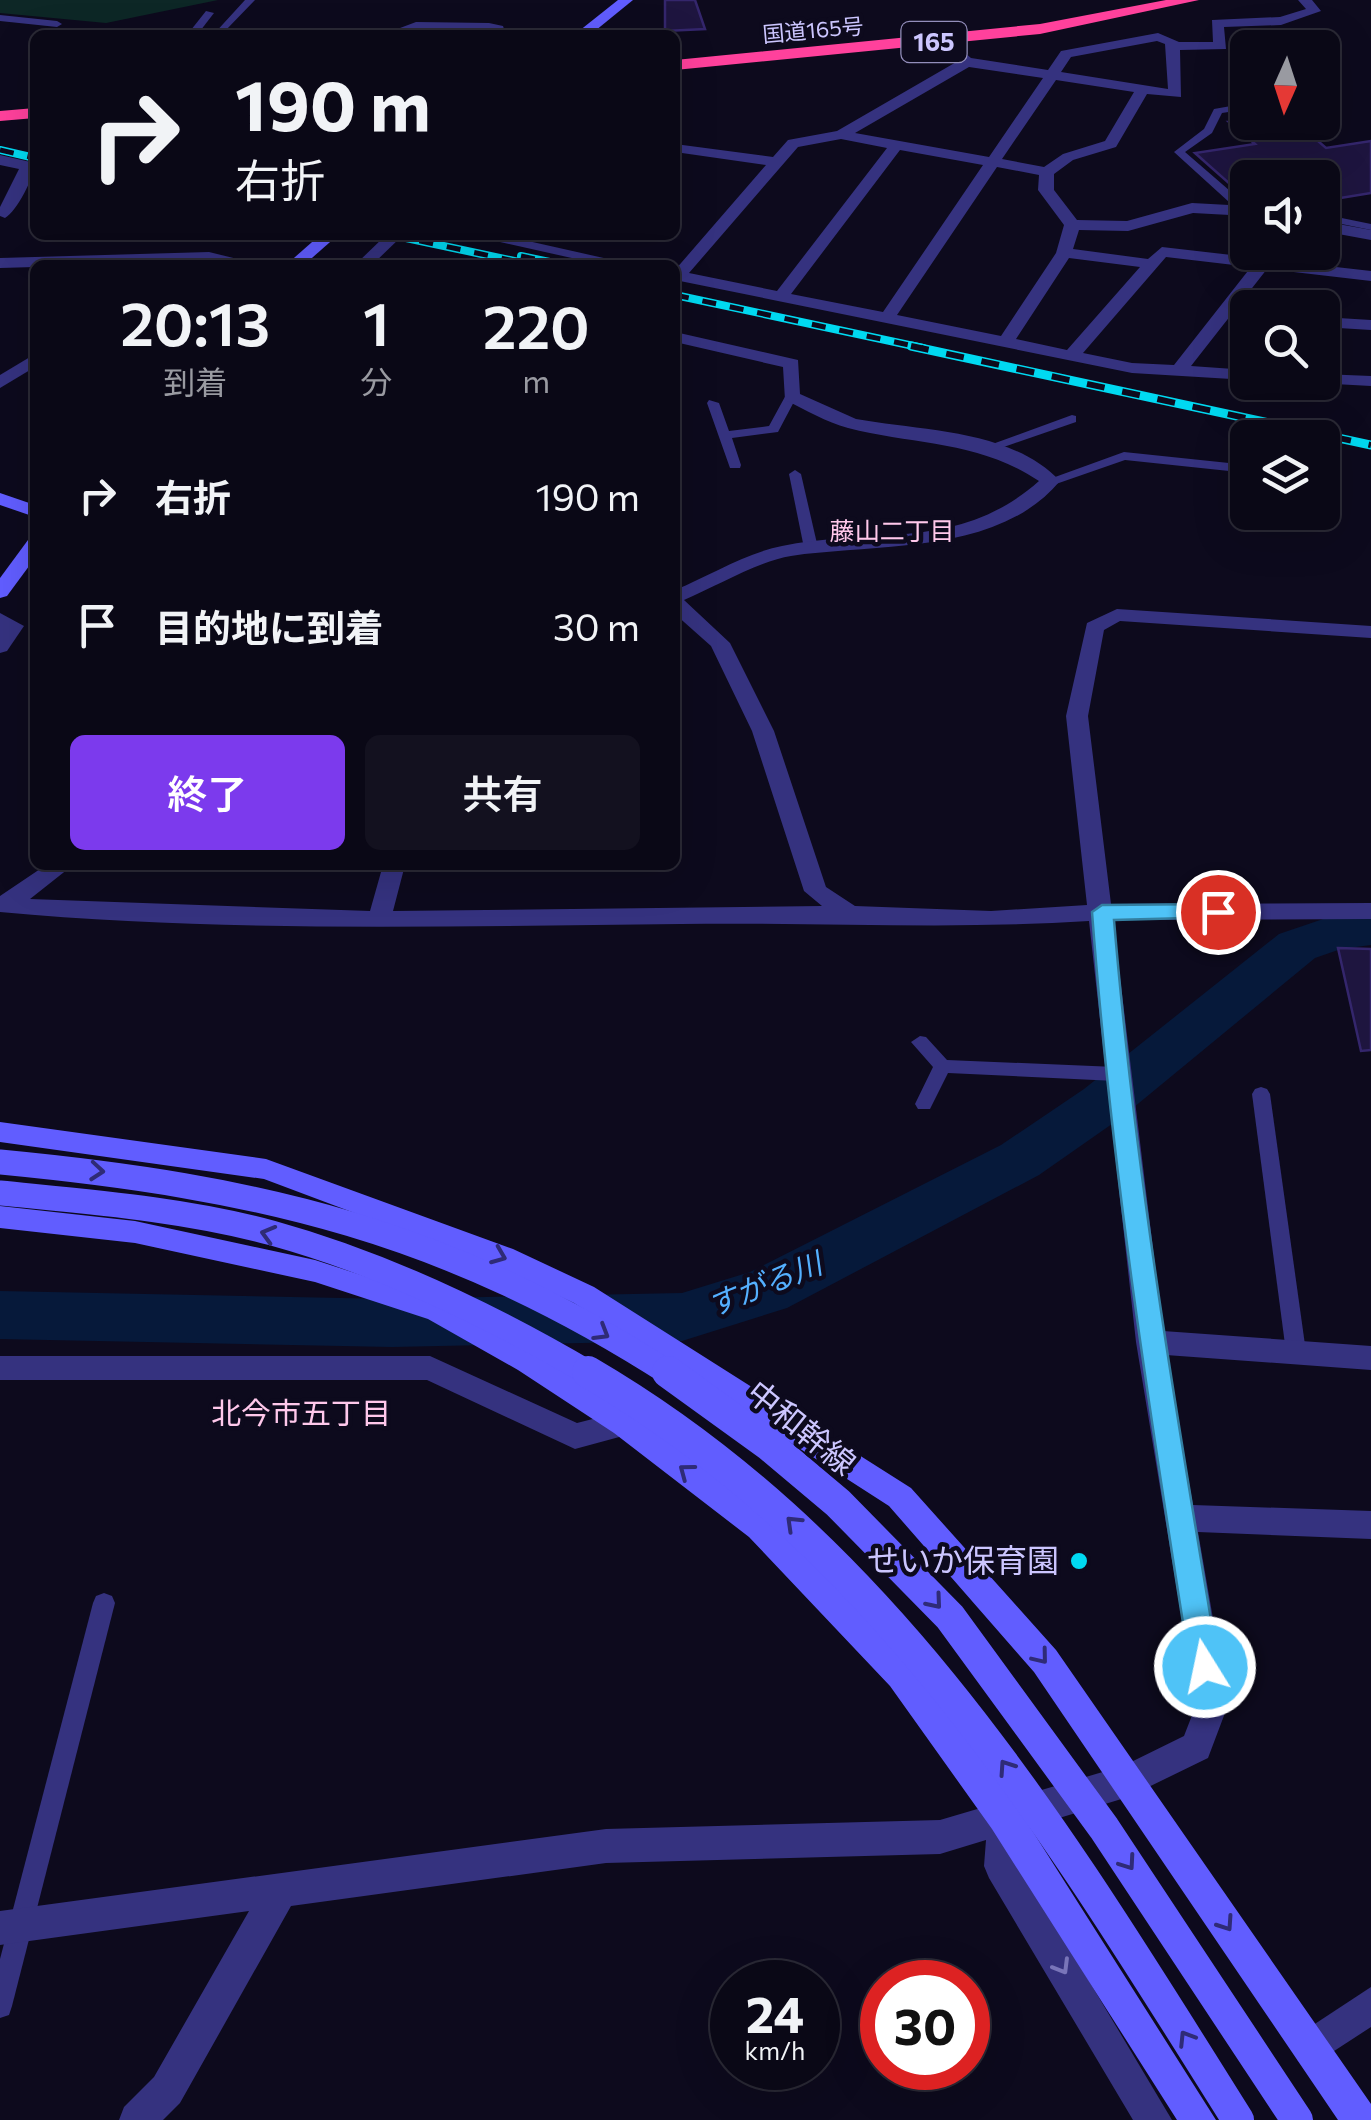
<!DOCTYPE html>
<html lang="ja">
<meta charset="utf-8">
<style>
:root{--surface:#0a0816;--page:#13111f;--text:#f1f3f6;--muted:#999aa1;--line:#2a2935;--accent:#7c3aed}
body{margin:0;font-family:Commissioner,"Noto Sans JP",sans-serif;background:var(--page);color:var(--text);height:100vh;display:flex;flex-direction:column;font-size:38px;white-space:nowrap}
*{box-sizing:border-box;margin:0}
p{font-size:32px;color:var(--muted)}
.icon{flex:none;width:55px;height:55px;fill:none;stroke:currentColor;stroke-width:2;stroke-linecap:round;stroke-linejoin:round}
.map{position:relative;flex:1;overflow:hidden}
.sheet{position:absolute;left:30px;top:260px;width:650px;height:610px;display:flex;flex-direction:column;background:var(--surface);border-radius:15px;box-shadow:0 10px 40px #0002,0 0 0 2px var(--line)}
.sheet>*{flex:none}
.banner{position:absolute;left:30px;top:30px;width:650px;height:210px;border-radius:15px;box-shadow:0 10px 40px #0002,0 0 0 2px var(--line);background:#0a0816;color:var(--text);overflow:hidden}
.needle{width:65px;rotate:183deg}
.tools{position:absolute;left:1230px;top:30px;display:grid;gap:20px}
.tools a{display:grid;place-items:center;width:110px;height:110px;border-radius:15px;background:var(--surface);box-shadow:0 10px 40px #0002,0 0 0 2px var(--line);font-size:50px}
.speed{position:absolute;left:710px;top:1960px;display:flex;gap:20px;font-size:50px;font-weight:700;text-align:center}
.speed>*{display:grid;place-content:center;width:130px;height:130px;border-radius:50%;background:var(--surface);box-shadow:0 10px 40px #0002,0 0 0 2px var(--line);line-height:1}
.speed small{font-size:25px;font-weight:400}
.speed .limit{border:15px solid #d22;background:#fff;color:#111}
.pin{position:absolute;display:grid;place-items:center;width:85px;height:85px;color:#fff;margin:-42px;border:5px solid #fff;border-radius:50%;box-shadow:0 2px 10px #0007}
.me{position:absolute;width:110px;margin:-55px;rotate:350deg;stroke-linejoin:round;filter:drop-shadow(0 0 8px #0008)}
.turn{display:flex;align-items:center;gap:35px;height:210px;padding:0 40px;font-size:45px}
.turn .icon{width:130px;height:130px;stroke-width:2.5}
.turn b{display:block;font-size:70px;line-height:85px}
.eta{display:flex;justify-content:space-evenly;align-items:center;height:170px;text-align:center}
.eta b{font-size:60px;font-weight:600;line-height:70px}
.primary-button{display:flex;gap:20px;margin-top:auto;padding:20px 40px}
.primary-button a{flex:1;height:115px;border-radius:15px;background:var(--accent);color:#fff;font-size:40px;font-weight:600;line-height:115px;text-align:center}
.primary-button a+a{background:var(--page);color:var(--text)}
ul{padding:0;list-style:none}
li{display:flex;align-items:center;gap:30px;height:130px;padding:0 40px}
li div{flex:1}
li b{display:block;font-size:38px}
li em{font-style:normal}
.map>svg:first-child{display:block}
</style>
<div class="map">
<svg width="1371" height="2120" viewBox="0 0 1371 2120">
<rect width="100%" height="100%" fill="#0d0a1d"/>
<!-- green -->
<path fill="#0d2726" d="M 0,0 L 218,0 L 106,23 L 0,13 Z"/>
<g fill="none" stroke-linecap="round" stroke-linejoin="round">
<!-- river -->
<path fill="#06193a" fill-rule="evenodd" d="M 1371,911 L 1371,945 L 1341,949 L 1315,958 L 1122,1117 L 1039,1175 L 787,1308 L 682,1341 L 392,1347 L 0,1339 L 0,1291 L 392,1299 L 682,1293 L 750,1272 L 1001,1145 L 1084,1089 L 1279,934 L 1335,915 Z"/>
</g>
<!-- building -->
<g fill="#1e153f" stroke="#34266c" stroke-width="2.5">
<path d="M 665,0 L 695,0 L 705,29 L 665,31 Z"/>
<path d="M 1229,122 L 1296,122 L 1326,148 L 1371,141 L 1371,193 L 1322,201 L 1322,178 L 1248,178 L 1248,182 L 1231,185 L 1195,153 L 1255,144 Z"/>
<path d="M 1338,948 L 1371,949 L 1371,1050 L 1361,1051 Z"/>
</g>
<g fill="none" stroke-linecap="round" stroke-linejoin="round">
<!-- lane -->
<g fill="#35327f" fill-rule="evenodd">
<path d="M 245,0 L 255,0 L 224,32 L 229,35 L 213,35 Z"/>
<path d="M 206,11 L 214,13 L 197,35 L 187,35 Z"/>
<path d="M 0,15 L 57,21 L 62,24 L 57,27 L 0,21 Z"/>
<path d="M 416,22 L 489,23 L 503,26 L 506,35 L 496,35 L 496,30 L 489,29 L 417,28 L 408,31 L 411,35 L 401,35 L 400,28 Z"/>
<path d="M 1335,90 L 1340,93 L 1339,95 L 1322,98 L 1322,92 Z"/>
<path d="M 1248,103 L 1248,109 L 1222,113 L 1212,133 L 1185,152 L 1237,197 L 1248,200 L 1248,206 L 1229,202 L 1174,152 L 1204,129 L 1214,109 Z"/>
<path d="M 1322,214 L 1371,224 L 1371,230 L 1322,220 Z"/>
<path d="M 787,393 L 797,396 L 778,432 L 732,438 L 741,465 L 740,468 L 730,468 L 707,403 L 709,400 L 719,403 L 729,431 L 769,426 Z"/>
<path d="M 1072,415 L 1076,416 L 1076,422 L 998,449 L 987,446 Z"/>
<path d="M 1124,452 L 1248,465 L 1248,473 L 1125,460 L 1056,484 L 1046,484 L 1044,481 Z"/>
<path d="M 795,470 L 801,474 L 818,548 L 811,552 L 804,548 L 789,474 Z"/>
<path d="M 920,1036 L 926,1037 L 947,1060 L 1116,1067 L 1125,1074 L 1116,1081 L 948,1073 L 930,1109 L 918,1109 L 915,1104 L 933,1067 L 911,1042 Z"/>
<path d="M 1261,1087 L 1267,1089 L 1270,1094 L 1306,1352 L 1303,1358 L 1296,1360 L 1289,1358 L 1286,1352 L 1252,1094 L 1255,1089 Z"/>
<path d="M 104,1593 L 112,1596 L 115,1603 L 12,2006 L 9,2015 L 0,2018 L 0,1959 L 93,1603 L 96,1596 Z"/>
</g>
<!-- street -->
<g fill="#35327f" fill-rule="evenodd">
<path d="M 1298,0 L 1312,0 L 1321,11 L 1281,25 L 1224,27 L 1226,49 L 1180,50 L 1181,97 L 1147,94 L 1116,147 L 1073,160 L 1054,174 L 1054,190 L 1077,220 L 1127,221 L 1192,203 L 1248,206 L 1248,216 L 1193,213 L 1128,231 L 1079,230 L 1073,249 L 1148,259 L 1162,247 L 1371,271 L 1371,281 L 1267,269 L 1191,366 L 1248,370 L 1248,380 L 1132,373 L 675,280 L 675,270 L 766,165 L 675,152 L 675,144 L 773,157 L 788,140 L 837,131 L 958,61 L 939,41 L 946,37 L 971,58 L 1048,70 L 1061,51 L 1158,33 L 1179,42 L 1213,42 L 1212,20 L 1280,17 L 1306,9 ZM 1157,41 L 1165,44 L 1168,89 L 1061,72 L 1071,57 ZM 969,67 L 1043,78 L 989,157 L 855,133 ZM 1056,80 L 1134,92 L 1105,141 L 1063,154 L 1044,167 L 1002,159 ZM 841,139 L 887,148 L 777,291 L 689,273 L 798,147 ZM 900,150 L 983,165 L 883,312 L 791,294 ZM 997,167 L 1039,175 L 1038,190 L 1064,225 L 1056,253 L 1001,336 L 897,315 ZM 1166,257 L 1251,267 L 1174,365 L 1132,363 L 1083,353 ZM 1069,258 L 1140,267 L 1067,350 L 1016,339 Z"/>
<path d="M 0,155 L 35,163 C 34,177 18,210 5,218 L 0,216 L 0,207 L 19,169 L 0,165 Z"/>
<path d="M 1322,221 L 1371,230 L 1371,240 L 1322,231 Z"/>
<path d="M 386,235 L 403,235 L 372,265 L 355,265 Z"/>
<path d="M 469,235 L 501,235 L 635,265 L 603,265 Z"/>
<path d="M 209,252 L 262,265 L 209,262 L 0,268 L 0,258 Z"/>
<path d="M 1322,317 L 1371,320 L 1371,330 L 1322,327 Z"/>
<path d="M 675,332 L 798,360 L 800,394 L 856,419 C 922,431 1011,429 1060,481 C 997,556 878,543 791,556 C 759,561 715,587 684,600 L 730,643 L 774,731 L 826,887 L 855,906 L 991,911 L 1087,905 L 1066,716 L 1087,623 L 1117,609 L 1371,626 L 1371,638 L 1120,621 L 1104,630 L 1088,716 L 1111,904 L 1371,903 L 1371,919 L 1113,920 L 1163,1331 L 1371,1346 L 1371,1370 L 1166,1355 L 1193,1505 L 1371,1511 L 1371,1539 L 1198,1532 L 1228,1705 L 1208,1758 L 1128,1797 L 1020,1830 L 1018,1862 L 1172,2120 L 1133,2120 L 989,1878 L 984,1866 L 986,1840 L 940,1854 L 606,1863 L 291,1906 L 180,2103 L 163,2120 L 119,2120 L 124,2107 L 154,2077 L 249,1911 L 0,1945 L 0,1911 L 606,1829 L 940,1820 L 1123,1766 L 1184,1736 L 1196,1705 L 1136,1342 L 1089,921 C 953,930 817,922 681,924 C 454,926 225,933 0,912 L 0,896 L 46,865 L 73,865 L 30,899 L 370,911 L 383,865 L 405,865 L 393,911 L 822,906 L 804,891 L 752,731 L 711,646 L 675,614 L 675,590 C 709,576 746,553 782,546 C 874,527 959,552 1039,481 C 980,441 915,445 848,428 C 826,422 806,410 785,400 L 783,367 L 675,342 Z"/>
<path d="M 35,354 L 35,367 L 0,388 L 0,375 Z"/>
<path d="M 1322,374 L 1371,376 L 1371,386 L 1316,383 L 1322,382 Z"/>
<path d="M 0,613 L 24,626 L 7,651 L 0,653 Z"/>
<path d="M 0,1356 L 430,1356 L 577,1423 L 624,1411 L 634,1415 L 639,1424 L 634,1433 L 575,1449 L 427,1380 L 0,1380 Z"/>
<path d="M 1371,1987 L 1371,2027 L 1311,2066 L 1298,2061 L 1293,2048 L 1298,2035 Z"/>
</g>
<!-- secondary -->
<g fill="#615dff" fill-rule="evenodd">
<path d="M 618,0 L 633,0 L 590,35 L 574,35 Z"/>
<path d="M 320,235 L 338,235 L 304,265 L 286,265 Z"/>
<path d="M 0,493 L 35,505 L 35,517 L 0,505 Z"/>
<path d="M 35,538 L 35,558 L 7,596 L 0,598 L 0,578 L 28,540 Z"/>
<path d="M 0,1122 L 266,1159 L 513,1249 L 594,1287 L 911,1488 L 1056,1650 L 1371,2104 L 1371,2120 L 1338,2120 L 1034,1672 L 889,1506 L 574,1303 L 493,1265 L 264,1179 L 0,1142 Z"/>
<path d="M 0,1206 L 135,1221 L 315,1260 L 447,1303 L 538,1354 L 634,1415 L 771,1517 L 912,1664 L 1016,1805 L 1216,2120 L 1177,2120 L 992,1829 L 890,1686 L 749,1537 L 614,1433 L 518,1370 L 428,1319 L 315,1282 L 135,1243 L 0,1228 Z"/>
</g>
<!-- highway -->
<g fill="#ff419c" fill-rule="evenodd">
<path d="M 1166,0 L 1199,0 L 1040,34 L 675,70 L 675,60 L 1040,24 Z"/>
<path d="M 35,108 L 35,118 L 0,121 L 0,111 Z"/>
</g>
<defs>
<g id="rail-far1">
<path d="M 0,150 L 35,158"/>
<path d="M 392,235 L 533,265"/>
<path d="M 521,256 L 564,265"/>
<path d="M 675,295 L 923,348"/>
</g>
<path id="rail" d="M 911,346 L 1371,445"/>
</defs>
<!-- rail-far1 casing -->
<use href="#rail-far1" stroke="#00d9f1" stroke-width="8"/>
<!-- rail casing -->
<use href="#rail" stroke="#00d9f1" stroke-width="9"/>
<!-- rail-far1 -->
<use href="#rail-far1" stroke="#0d0a1d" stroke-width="5" stroke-dasharray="14" stroke-linecap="butt"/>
<!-- rail -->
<use href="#rail" stroke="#0d0a1d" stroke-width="6" stroke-dasharray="18" stroke-linecap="butt"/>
<!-- secondary-bridge-far1 -->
<g stroke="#615dff" stroke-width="25">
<path d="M 0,1162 C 261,1187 448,1231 672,1375"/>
<path d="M 0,1193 C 90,1202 184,1209 272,1233 C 384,1264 492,1316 592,1375"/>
</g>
<!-- secondary-bridge -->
<g stroke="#615dff" stroke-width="32">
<path d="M 588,1372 C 889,1548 1058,1834 1238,2120"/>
<path d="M 668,1372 L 769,1445 L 838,1503 L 950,1617 L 1104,1828 L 1297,2120"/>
</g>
</g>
<!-- one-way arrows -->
<defs><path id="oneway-chevron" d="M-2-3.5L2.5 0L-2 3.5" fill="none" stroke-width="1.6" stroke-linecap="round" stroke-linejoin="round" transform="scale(2.5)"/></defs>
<g stroke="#2f2b77">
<use href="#oneway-chevron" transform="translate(97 1171) rotate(5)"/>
<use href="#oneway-chevron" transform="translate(268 1234) rotate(-164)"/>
<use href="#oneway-chevron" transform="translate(499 1256) rotate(22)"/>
<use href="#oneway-chevron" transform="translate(602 1333) rotate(31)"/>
<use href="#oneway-chevron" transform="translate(686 1471) rotate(-143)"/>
<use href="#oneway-chevron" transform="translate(793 1523) rotate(-136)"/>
<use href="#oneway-chevron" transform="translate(935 1602) rotate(50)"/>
<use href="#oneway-chevron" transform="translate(1041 1657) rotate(51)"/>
<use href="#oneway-chevron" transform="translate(1006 1767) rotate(-124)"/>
<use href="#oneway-chevron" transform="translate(1128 1863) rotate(55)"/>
<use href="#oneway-chevron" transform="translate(1226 1924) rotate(56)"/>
<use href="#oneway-chevron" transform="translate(1186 2038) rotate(-122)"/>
</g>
<use stroke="#7975b9" href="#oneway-chevron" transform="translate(1062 1967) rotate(59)"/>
<!-- route -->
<path fill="#4fc3f7" stroke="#337fa1" stroke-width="2.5" d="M 1218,904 L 1228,912 L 1225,917 L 1114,920 C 1135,1171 1177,1419 1219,1667 L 1215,1677 L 1205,1681 L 1195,1677 L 1190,1667 C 1150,1416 1111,1166 1092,912 L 1102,905 Z"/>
<!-- markers -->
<circle fill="#00d9f1" stroke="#0d0a1d" stroke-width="4" cx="1079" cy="1561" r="10"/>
<g text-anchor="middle" stroke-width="9" stroke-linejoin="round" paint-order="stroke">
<!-- far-street labels -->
<g font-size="22" fill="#ccc6ff" stroke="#0d0a1d">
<text transform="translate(813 30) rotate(-5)" y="8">国道165号</text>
</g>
<!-- shield labels -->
<rect fill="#0d0a1d" stroke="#938ebb" stroke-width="2.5" x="901.5" y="22" width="65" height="40" rx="8"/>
<g font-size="25" font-weight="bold" fill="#ccc6ff">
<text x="934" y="51">165</text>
</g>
<!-- far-neighbourhood labels -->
<g font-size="25" fill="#ffc8eb" stroke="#0d0a1d">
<text x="892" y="540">藤山二丁目</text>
</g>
<!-- water labels -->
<g font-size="30" font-style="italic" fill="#54b0ff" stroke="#0d0a1d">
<text transform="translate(765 1285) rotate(-22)" y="10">すがる川</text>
</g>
<!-- neighbourhood labels -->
<g font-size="30" fill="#ffc8eb" stroke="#0d0a1d">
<text x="301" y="1424">北今市五丁目</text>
</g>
<!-- near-street labels -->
<g font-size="32" fill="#ccc6ff" stroke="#0d0a1d">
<text transform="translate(801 1428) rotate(39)" y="11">中和幹線</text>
</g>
<!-- near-poi labels -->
<g font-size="32" fill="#ccc6ff" stroke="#0d0a1d" text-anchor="end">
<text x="1059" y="1572">せいか保育園</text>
</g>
</g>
</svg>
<div class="tools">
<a><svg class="needle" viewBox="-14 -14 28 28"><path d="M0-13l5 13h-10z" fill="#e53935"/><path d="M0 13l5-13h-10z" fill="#999aa1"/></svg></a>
<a><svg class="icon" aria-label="sound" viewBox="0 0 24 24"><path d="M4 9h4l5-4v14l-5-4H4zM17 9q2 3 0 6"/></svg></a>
<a><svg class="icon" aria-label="search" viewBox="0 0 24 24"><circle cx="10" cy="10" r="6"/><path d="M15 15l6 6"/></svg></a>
<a><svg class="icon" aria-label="layers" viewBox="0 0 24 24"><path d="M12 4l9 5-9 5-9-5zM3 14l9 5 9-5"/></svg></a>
</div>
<div class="speed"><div>24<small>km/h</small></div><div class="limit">30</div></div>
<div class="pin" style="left:1218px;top:912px;background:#d93025"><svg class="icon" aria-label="arrive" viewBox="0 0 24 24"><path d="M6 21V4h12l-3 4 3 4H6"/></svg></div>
<svg class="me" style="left:1205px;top:1667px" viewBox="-20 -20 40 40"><circle r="17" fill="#4fc3f7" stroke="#fff" stroke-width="3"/><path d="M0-11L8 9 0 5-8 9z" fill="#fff"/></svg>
<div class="banner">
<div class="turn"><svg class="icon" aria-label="right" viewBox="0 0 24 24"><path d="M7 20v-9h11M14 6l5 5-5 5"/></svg><div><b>190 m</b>右折</div></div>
</div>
<section class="sheet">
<div class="eta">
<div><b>20:13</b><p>到着</p></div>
<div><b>1</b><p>分</p></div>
<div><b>220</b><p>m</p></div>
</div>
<ul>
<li><svg class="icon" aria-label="right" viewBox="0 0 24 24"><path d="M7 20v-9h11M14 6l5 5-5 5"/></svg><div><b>右折</b></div><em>190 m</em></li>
<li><svg class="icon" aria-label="arrive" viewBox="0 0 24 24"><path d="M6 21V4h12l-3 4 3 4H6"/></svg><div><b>目的地に到着</b></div><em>30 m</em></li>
</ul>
<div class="primary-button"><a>終了</a><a>共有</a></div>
</section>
</div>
